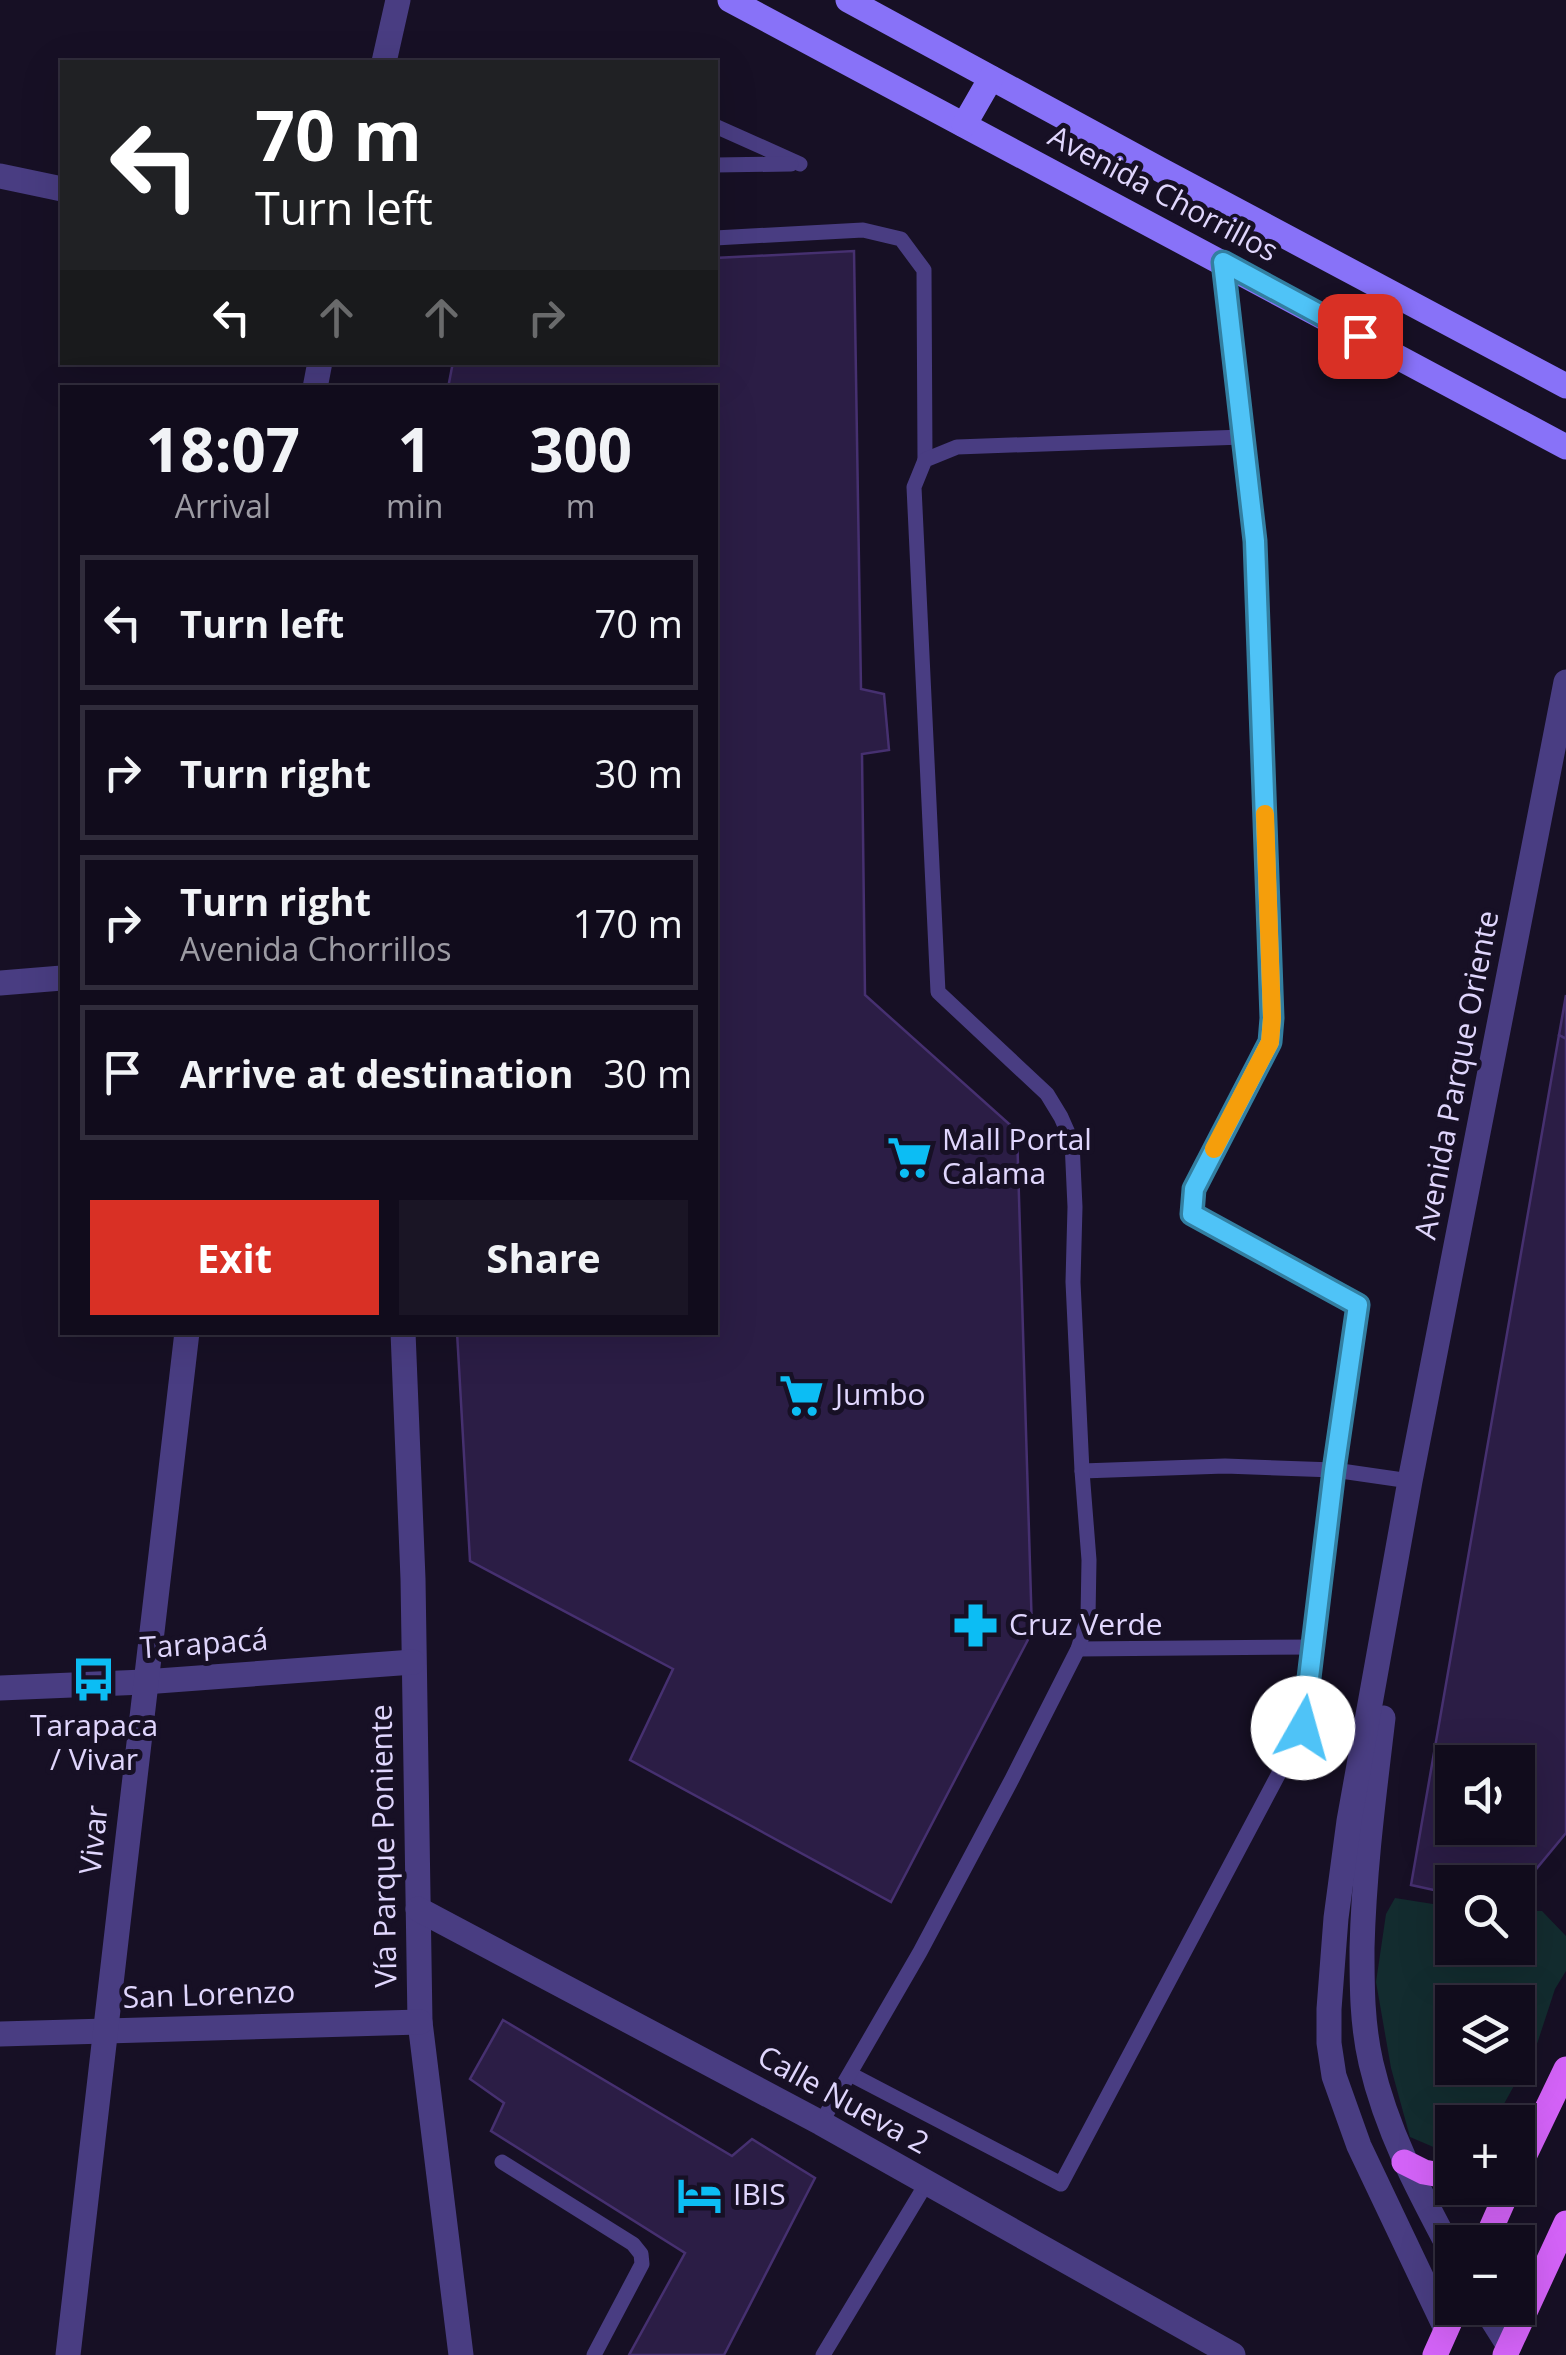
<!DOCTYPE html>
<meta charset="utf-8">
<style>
:root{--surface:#110c1c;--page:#1a1525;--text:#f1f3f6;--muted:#9c9ba3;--line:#302c3b;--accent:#d93025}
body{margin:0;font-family:"Open Sans",sans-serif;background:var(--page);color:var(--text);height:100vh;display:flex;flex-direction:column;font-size:38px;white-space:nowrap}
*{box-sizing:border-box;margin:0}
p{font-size:32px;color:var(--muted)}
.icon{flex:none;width:55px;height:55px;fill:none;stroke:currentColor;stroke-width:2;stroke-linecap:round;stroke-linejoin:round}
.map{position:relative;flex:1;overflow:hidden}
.side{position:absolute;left:60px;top:385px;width:658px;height:950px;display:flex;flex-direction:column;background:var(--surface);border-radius:0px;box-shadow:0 10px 40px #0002,0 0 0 2px var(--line)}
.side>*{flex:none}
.guide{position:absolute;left:60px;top:60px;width:658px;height:305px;border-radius:0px;box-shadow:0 10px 40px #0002,0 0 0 2px var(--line);background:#202124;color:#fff;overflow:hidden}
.tools{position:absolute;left:1435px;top:1745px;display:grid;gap:20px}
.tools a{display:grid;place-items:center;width:100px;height:100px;border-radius:0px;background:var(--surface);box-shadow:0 10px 40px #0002,0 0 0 2px var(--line);font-size:50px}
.pin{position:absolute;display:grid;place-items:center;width:85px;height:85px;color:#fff;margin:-42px;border-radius:20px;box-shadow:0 5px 15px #0006}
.me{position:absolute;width:110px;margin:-55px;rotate:7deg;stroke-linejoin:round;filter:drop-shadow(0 0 8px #0008)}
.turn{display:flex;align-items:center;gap:35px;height:210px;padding:0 30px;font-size:45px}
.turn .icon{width:130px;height:130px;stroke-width:2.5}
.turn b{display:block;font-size:70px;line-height:85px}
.lanes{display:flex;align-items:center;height:95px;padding:0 30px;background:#0003;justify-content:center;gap:50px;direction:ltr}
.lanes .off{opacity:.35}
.eta{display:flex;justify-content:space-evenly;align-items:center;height:170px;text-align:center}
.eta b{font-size:60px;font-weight:700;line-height:70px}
.button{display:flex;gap:20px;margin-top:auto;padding:20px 30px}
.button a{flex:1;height:115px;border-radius:0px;background:var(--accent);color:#fff;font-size:40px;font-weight:700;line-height:115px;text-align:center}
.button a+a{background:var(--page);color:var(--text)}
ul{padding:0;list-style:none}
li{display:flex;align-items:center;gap:30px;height:135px;margin:0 20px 15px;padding:0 10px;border:5px solid var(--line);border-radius:0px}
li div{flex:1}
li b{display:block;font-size:38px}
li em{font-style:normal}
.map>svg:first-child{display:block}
</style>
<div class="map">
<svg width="1566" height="2355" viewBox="0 0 1566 2355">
<rect width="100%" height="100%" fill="#171025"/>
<!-- green -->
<path fill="#132c2f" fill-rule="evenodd" d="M 1395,1898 L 1452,1907 L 1452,1948 L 1518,1948 L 1518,1911 L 1542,1911 L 1566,1936 L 1566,1971 L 1555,1989 L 1537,2044 L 1494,2122 L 1452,2122 L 1452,2155 L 1410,2137 L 1391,2068 L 1376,1982 L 1386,1914 ZM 1452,2002 L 1518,2002 L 1518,2068 L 1452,2068 Z"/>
<!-- building -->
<g fill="#2b1d45" stroke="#463070" stroke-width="2.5" fill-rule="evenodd">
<path d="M 854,251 L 861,689 L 884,694 L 889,750 L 862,754 L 865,995 L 1017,1131 L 1032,1632 L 891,1902 L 630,1760 L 673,1669 L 470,1561 L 457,1332 L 715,1332 L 715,388 L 448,388 L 453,362 L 715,362 L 715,258 Z"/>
<path d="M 1566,995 L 1566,1039 L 1559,1035 Z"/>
<path d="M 1559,1035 L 1566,1039 L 1566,1833 L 1518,1891 L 1518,1882 L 1452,1882 L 1452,1894 L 1411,1885 ZM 1452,1762 L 1518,1762 L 1518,1828 L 1452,1828 Z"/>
<path d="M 503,2020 L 732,2156 L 752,2139 L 815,2178 L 724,2355 L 629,2355 L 685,2253 L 491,2131 L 504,2103 L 470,2079 Z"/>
</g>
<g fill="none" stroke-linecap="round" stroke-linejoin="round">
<!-- service -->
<g stroke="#493d82" stroke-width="15">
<path d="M 715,126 L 800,164"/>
<path d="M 715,165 L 791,164"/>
<path d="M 715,238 L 863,230 L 901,239 L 924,270 L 925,460"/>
<path d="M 1082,1471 L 1225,1466 L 1334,1470 L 1410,1481"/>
<path d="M 1078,1649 L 1314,1647"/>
<path d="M 850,2074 L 1061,2184 L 1303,1728 L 1334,1470 L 1358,1305 L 1192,1215 L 1193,1189 L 1270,1042 L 1272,1019 L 1255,541 L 1223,263"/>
<path d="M 821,2123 L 920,1952 L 1012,1779 L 1078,1649 L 1088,1617 L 1089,1560 L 1082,1471 L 1073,1282 L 1075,1207 L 1072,1142 L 1061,1117 L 1047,1094 L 938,992 L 914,487 L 925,460 L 957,447 L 1243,437"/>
<path d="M 502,2162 L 633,2244 L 641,2254 L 642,2264 L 594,2355"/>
<path d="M 823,2355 L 926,2184"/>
</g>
<!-- minor -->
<g stroke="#493d82" stroke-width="25">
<path d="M 384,62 L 398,0"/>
<path d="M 0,176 L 62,189"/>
<path d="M 315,388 L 320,362"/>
<path d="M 0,983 L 62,978"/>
<path d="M 403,1332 L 413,1579 L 420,2022 L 461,2355"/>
<path d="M 0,1688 L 144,1682 L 413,1662"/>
<path d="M 418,1909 L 821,2123 L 1233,2355"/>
<path d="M 0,2034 L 420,2022"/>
<path d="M 68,2355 C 109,2014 145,1673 187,1332"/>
</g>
<!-- tertiary -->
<g stroke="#493d82" stroke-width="25">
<path d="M 1383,1718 C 1374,1794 1364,1870 1362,1948 C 1362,1987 1362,2024 1371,2063 C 1387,2132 1419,2191 1452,2253"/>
<path d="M 1485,2308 L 1509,2346"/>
<path d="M 1446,2329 L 1359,2146 L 1334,2076 L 1329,2043 L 1329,2009 L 1336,1918 L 1349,1821 L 1410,1481 L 1566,682"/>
</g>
<!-- secondary -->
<g stroke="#8872f8" stroke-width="25">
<path d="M 730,0 L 1566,447"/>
<path d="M 848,0 L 1159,169 L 1566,386"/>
<path d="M 964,125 L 991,78"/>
</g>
<!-- primary -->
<g stroke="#d463f8" stroke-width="25">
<path d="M 1404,2162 L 1424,2172 L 1452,2177"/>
<path d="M 1518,2169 L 1566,2069"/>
<path d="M 1485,2242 L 1509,2188"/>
<path d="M 1435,2355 L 1456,2308"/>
<path d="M 1505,2355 L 1566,2223"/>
</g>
</g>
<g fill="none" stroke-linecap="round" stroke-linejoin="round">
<defs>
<path id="route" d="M 1303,1728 L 1334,1470 L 1358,1305 L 1192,1214 L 1194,1189 L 1270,1042 L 1272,1018 L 1255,541 L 1223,262 L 1360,336"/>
</defs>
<!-- route casing -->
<use href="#route" stroke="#337fa1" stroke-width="25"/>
<!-- route -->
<use href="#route" stroke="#4fc3f7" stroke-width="18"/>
<!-- slow -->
<path stroke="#f59e0b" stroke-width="18" d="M 1214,1149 L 1270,1042 L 1272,1018 L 1265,814"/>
</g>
<!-- icons -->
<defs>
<symbol id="supermarket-bare" viewBox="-9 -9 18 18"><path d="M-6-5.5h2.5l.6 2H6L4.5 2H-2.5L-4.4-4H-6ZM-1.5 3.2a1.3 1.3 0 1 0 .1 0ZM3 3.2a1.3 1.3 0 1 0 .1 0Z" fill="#0cbdf4" stroke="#171025" stroke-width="2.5" paint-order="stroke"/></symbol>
<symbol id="pharmacy-bare" viewBox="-9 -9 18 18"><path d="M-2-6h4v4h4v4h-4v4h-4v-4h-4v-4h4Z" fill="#0cbdf4" stroke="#171025" stroke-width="2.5" paint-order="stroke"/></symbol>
<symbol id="bus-bare" viewBox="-9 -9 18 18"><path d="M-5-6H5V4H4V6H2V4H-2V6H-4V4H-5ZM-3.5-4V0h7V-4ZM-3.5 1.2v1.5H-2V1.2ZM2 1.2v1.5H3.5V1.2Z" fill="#0cbdf4" stroke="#171025" stroke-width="2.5" paint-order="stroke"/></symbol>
<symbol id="hotel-bare" viewBox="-9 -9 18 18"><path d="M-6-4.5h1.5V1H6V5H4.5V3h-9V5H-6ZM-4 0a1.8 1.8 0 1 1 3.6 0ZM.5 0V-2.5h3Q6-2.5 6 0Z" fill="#0cbdf4" stroke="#171025" stroke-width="2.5" paint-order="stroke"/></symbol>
</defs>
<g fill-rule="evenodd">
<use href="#supermarket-bare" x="878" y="1126" width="63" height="63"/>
<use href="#supermarket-bare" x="770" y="1364" width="63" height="63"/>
<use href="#pharmacy-bare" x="944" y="1594" width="63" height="63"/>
<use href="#bus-bare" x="62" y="1648" width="63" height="63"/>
<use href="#hotel-bare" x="668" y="2164" width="63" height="63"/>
</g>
<g text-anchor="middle" stroke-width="10" stroke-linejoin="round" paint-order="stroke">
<!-- street labels -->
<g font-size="30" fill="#e0d6fd" stroke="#171025">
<text transform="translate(1163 194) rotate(28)" y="10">Avenida Chorrillos</text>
<text transform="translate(1457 1075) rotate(-79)" y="10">Avenida Parque Oriente</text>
<text transform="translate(204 1644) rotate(-4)" y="10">Tarapacá</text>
<text transform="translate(94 1840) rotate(-84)" y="10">Vivar</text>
<text transform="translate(384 1846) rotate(-91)" y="10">Vía Parque Poniente</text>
<text transform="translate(209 1995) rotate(-2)" y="10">San Lorenzo</text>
<text transform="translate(843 2100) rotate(29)" y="10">Calle Nueva 2</text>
</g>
<!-- poi labels -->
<g font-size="30" fill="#e0d6fd" stroke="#171025" text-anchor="start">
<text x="942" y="1150">Mall Portal<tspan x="942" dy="34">Calama</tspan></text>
<text x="835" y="1405">Jumbo</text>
<text x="1009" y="1635">Cruz Verde</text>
<text x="94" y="1736" text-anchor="middle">Tarapaca<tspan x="94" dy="34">/ Vivar</tspan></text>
<text x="733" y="2205">IBIS</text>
</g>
</g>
</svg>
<div class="tools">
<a><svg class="icon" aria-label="sound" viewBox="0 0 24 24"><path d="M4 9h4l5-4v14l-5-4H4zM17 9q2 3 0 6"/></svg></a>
<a><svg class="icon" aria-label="search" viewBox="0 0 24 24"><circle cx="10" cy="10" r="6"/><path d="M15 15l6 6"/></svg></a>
<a><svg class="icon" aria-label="layers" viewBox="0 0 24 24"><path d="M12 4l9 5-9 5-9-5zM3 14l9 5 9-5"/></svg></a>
<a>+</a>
<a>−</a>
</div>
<div class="pin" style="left:1360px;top:336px;background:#d93025"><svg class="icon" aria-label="arrive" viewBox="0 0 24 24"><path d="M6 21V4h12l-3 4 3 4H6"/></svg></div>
<svg class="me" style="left:1303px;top:1728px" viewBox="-20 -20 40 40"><circle r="19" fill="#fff"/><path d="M0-13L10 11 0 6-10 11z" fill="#4fc3f7"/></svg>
<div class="guide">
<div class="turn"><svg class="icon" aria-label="left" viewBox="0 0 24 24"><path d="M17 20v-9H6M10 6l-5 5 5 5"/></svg><div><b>70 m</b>Turn left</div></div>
<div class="lanes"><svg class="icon" aria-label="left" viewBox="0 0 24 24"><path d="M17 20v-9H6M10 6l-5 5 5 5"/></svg><svg class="icon off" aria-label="ahead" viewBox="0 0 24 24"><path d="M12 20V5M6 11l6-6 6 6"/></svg><svg class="icon off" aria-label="ahead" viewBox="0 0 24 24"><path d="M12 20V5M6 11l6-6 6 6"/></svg><svg class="icon off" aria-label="right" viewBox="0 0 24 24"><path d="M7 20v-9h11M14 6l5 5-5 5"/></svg></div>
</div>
<section class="side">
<div class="eta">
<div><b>18:07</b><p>Arrival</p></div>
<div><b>1</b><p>min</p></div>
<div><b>300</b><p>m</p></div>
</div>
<ul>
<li><svg class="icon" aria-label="left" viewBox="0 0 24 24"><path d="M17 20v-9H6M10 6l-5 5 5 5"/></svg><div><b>Turn left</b></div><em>70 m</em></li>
<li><svg class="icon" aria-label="right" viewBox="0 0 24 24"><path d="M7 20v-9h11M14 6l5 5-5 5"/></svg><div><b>Turn right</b></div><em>30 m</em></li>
<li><svg class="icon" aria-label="right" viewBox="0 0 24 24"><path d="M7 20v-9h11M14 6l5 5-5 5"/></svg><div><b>Turn right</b><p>Avenida Chorrillos</p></div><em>170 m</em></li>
<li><svg class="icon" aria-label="arrive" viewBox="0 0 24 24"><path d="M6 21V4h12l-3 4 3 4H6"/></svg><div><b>Arrive at destination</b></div><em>30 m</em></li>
</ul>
<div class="button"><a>Exit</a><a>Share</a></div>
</section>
</div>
